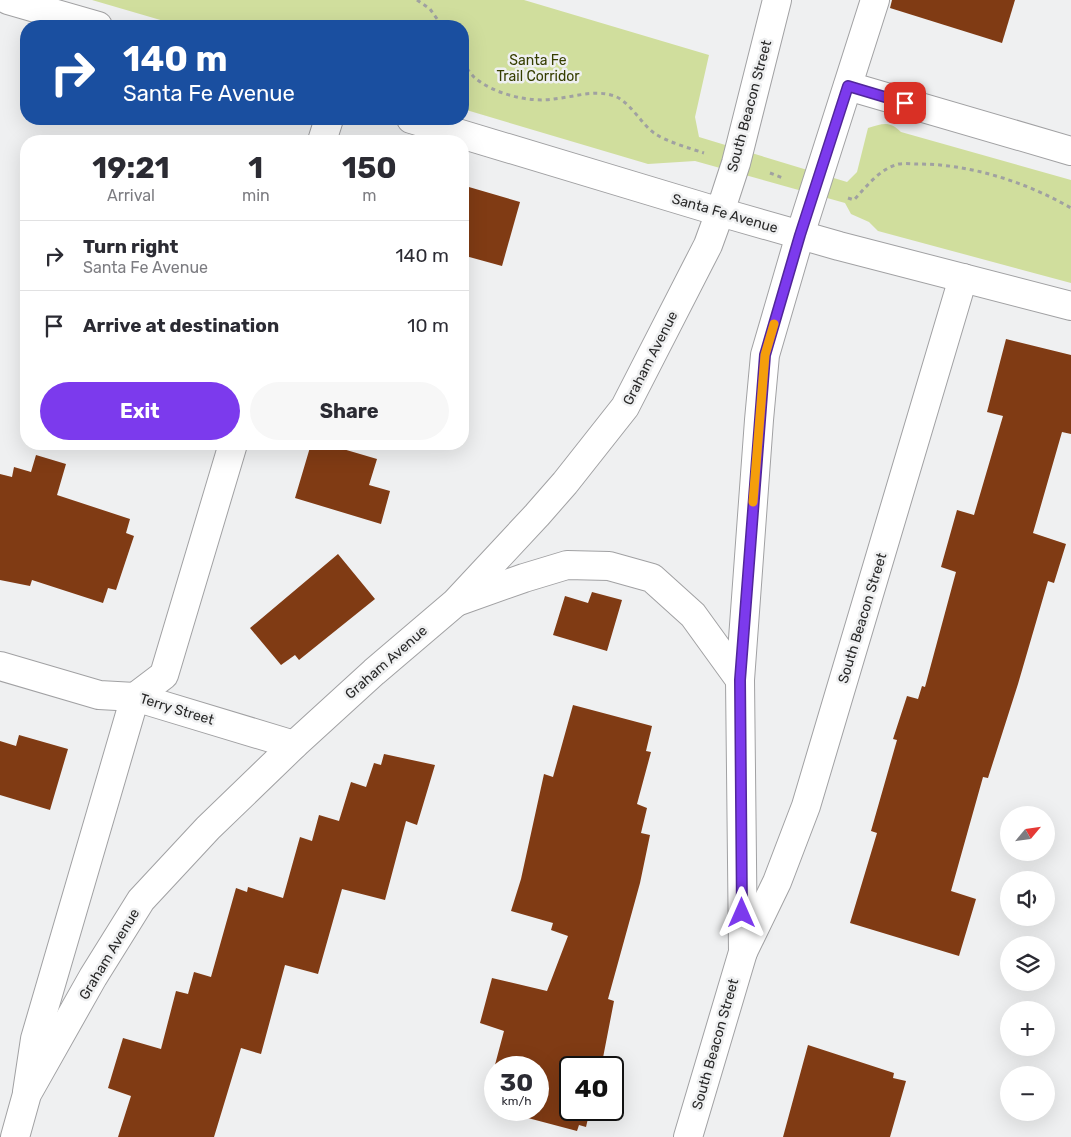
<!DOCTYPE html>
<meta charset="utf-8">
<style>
:root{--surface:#fff;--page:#f7f7f7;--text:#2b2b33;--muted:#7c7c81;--line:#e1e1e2;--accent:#7c3aed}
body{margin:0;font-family:Rubik,sans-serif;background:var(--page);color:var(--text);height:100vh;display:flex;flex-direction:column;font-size:19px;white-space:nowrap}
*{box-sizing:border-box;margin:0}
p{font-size:16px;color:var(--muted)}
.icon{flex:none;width:28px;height:28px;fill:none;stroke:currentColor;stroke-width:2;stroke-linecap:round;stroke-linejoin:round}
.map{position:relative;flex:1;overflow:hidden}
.sheet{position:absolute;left:20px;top:135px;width:449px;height:315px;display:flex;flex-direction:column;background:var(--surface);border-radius:20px;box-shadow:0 5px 20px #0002}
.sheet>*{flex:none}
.guide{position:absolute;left:20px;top:20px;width:449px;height:105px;border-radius:20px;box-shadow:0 5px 20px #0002;background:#1a4fa0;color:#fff;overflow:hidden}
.needle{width:32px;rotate:61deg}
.controls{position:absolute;left:1000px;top:806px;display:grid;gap:10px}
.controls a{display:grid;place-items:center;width:55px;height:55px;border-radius:50%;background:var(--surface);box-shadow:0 5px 20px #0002;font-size:25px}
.speed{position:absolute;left:484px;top:1056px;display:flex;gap:10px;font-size:25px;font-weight:700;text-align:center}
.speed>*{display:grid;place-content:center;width:65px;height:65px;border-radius:50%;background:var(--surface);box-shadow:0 5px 20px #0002;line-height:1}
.speed small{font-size:12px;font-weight:400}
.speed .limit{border:2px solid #111;border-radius:8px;background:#fff;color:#111}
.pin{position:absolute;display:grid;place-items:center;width:42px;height:42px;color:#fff;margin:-21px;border-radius:10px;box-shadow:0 2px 8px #0006}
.me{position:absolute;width:55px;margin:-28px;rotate:0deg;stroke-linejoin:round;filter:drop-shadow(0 0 4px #0008)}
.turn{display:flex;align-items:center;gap:18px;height:105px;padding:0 20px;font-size:22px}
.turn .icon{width:65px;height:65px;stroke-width:2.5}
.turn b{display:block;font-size:35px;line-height:42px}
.eta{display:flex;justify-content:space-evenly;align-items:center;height:85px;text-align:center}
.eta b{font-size:30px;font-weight:700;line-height:35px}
.action{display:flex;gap:10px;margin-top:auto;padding:10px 20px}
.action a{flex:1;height:58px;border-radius:30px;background:var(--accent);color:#fff;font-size:20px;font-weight:700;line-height:58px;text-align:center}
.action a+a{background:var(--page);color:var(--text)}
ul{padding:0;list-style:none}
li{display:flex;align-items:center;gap:15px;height:70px;padding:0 20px;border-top:1px solid var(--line)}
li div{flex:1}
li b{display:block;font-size:19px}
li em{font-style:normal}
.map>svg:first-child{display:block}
</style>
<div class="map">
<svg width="1071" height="1137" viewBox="0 0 1071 1137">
<rect width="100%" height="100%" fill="#eff0f1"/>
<!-- green -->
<path fill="#d0de9d" d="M 92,0 L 524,0 L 709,55 L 695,117 L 699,137 L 847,182 L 857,172 L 868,128 C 882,124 889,120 901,132 L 1071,180 L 1071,283 L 878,231 L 869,222 L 851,214 L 845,203 L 695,161 L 648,164 L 463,109 L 462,26 L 181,26 Z"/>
<!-- building -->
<g fill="#803b14">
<path d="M 892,0 L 1015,0 L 1002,43 L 890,8 Z"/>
<path d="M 462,185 L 520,202 L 502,266 L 462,255 Z"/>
<path d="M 1006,339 L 1071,355 L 1071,434 L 1062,432 L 1033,533 L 1066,544 L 1054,583 L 1048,581 L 1018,684 L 988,778 L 983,777 L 951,891 L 976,899 L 959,956 L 850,923 L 877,833 L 871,831 L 897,740 L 893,739 L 907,696 L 918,699 L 922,686 L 925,687 L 956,572 L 941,567 L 957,510 L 974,515 L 1003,416 L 987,412 Z"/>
<path d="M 311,444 L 326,444 L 377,459 L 369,485 L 390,491 L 381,524 L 295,498 Z"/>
<path d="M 36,455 L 66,464 L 57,495 L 130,519 L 126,533 L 134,536 L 116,590 L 108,588 L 103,603 L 32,580 L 30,586 L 0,580 L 0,474 L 12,477 L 14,467 L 31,472 Z"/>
<path d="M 338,554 L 375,599 L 299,660 L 295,655 L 281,665 L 250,628 Z"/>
<path d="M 592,592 L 622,600 L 607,651 L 553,635 L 565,596 L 588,603 Z"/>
<path d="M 573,705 L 652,726 L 646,751 L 651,752 L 637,804 L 647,808 L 641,833 L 650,835 L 640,883 L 608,999 L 614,1001 L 601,1068 L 570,1068 L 570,1110 L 590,1110 L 586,1127 L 579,1125 L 577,1131 L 509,1113 L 510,1110 L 538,1110 L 538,1068 L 495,1068 L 495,1093 L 488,1091 L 504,1031 L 480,1023 L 492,978 L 547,991 L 568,936 L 551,930 L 553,923 L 511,911 L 521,879 L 544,774 L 553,777 Z"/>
<path d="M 19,735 L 68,749 L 50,810 L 0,795 L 0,741 L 16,746 Z"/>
<path d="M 384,754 L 435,765 L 417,825 L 406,821 L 385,900 L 342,889 L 318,974 L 285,965 L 261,1054 L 241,1048 L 214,1137 L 118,1137 L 131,1096 L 108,1088 L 123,1038 L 161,1049 L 176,991 L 188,994 L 194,972 L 211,977 L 236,888 L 247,892 L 248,887 L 283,898 L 300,837 L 312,841 L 319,815 L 339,821 L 351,782 L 366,787 L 374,763 L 381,765 Z"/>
<path d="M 808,1045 L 894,1073 L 893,1078 L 906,1081 L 890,1137 L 783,1137 Z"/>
</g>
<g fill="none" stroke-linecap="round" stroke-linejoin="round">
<defs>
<g id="minor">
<path d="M 8,0 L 98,26"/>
<path d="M 848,86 L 1071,151"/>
<path d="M 411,119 L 720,212 L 839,246 L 1071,306"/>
<path d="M 322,141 L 329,119"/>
<path d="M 0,666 L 99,695 L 135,697 L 294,745"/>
<path d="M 743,952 L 777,882 L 806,806 L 963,278"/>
<path d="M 27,1092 L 35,1039 L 135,697 L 164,675 L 233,444"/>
</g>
<g id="tertiary">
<path d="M 459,601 L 524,578 L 567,565 L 609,566 L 652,578 L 693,615 L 740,680"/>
<path d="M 15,1137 L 27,1094 L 93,977 L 141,900 L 208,828 L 294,745 L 374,672 L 455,603 L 537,515 L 565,483 L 625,407 L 708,245 L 720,212 L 736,163 L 777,0"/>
<path d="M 688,1137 L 743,952 L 740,680 L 759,420 L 765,355 L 800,235 L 875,0"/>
</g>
</defs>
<!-- minor casing -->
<use href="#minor" stroke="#a1a1a3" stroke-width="30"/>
<!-- tertiary casing -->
<use href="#tertiary" stroke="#a1a1a3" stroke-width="30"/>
<!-- path -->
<g stroke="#a0a1a1" stroke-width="3" stroke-dasharray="4 4" stroke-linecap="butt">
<path d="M 417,0 L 430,9 L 442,26"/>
<path d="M 462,62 C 466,67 470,73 474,77 C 493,94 530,103 554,99 C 573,97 593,90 611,95 C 629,99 640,123 654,133 C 667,142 689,148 704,153"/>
<path d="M 770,173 L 783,178"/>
<path d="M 848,198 L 854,200 C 867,186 879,169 899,164 C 904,163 912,164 918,164 C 970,164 1026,182 1071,208"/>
</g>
<!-- minor -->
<use href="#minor" stroke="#fff" stroke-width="28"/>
<!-- tertiary -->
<use href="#tertiary" stroke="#fff" stroke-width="28"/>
</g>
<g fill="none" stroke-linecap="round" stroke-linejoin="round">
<defs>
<path id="route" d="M 742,913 L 740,680 L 765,355 L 800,235 L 848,86 L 905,103"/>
</defs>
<!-- route casing -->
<use href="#route" stroke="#51269a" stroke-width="12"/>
<!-- route -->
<use href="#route" stroke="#7c3aed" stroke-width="9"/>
<!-- slow -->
<path stroke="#f59e0b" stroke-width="9" d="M 753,502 L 765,355 L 774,324"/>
</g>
<g text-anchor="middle" stroke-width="5" stroke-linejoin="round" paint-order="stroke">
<!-- park labels -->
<g font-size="14" fill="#363e00" stroke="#eff0f1">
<text x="538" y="65">Santa Fe<tspan x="538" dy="16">Trail Corridor</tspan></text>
</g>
<!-- street labels -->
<g font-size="14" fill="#292929" stroke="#eff0f1">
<text transform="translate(749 106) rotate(-75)" y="5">South Beacon Street</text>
<text transform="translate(725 213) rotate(16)" y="5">Santa Fe Avenue</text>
<text transform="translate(650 358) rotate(-63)" y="5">Graham Avenue</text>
<text transform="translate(862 618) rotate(-73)" y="5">South Beacon Street</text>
<text transform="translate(386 662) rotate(-41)" y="5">Graham Avenue</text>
<text transform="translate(177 709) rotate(17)" y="5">Terry Street</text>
<text transform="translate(109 954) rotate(-59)" y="5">Graham Avenue</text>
<text transform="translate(715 1044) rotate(-74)" y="5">South Beacon Street</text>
</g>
</g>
</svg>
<div class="controls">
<a><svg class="needle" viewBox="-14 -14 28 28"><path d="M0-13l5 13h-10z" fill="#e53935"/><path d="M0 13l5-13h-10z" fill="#7c7c81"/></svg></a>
<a><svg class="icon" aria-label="sound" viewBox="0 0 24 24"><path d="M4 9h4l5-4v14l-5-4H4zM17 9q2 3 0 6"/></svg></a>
<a><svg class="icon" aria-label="layers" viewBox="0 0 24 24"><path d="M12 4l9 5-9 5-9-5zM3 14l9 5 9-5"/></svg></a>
<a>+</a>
<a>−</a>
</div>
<div class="speed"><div>30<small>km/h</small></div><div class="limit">40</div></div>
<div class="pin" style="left:905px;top:103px;background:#d93025"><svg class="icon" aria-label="arrive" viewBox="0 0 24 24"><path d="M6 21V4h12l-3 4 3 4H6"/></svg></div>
<svg class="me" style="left:742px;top:913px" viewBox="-20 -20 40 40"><path d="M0-17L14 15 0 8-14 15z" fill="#7c3aed" stroke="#fff" stroke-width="4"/></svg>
<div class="guide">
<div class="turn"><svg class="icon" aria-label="right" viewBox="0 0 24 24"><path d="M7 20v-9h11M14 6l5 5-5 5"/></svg><div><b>140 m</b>Santa Fe Avenue</div></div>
</div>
<section class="sheet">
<div class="eta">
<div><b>19:21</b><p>Arrival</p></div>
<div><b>1</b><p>min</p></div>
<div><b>150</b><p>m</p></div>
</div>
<ul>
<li><svg class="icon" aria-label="right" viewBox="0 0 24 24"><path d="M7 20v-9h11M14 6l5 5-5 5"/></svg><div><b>Turn right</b><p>Santa Fe Avenue</p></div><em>140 m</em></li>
<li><svg class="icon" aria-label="arrive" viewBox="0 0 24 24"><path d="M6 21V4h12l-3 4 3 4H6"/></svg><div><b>Arrive at destination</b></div><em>10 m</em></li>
</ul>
<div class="action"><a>Exit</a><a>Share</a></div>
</section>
</div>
